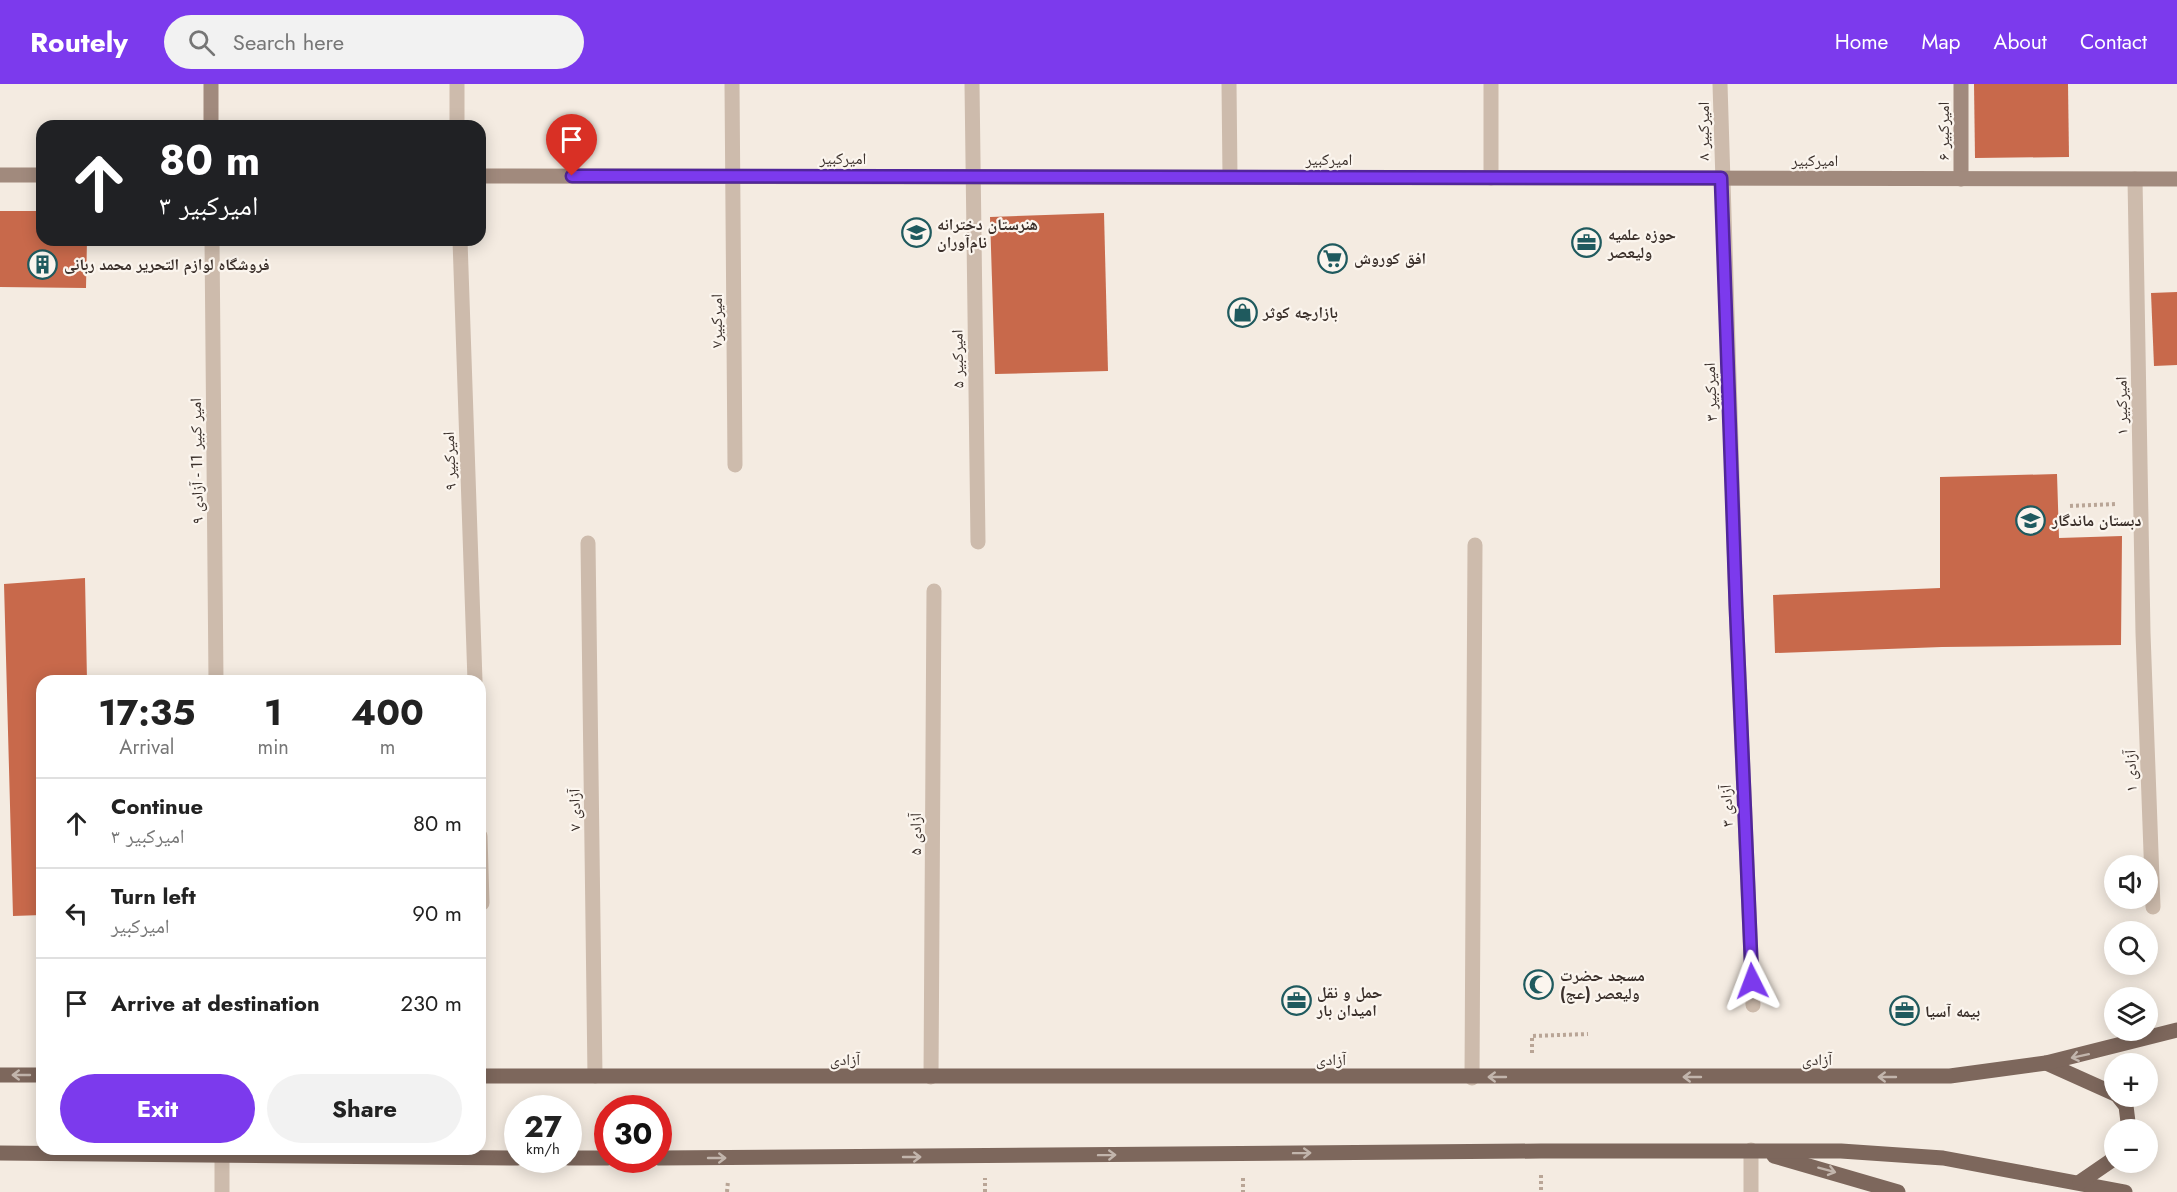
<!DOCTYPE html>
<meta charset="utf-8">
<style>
:root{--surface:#fff;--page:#f2f2f2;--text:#222;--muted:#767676;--line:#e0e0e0;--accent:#7c3aed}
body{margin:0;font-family:Jost,"Noto Naskh Arabic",sans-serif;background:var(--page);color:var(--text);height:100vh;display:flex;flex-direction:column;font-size:22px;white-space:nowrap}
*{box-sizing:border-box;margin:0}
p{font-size:20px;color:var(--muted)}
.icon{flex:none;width:33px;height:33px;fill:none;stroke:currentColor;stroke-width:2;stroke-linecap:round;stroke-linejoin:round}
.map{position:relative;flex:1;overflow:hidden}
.sheet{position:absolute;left:36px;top:591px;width:450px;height:480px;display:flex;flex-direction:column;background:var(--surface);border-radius:18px;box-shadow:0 3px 15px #0003}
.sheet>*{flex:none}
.guide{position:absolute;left:36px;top:36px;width:450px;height:126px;border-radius:18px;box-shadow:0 3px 15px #0003;background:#202124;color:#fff;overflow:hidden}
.tools{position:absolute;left:2104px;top:771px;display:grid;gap:12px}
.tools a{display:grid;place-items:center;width:54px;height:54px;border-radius:50%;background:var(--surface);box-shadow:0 3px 15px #0003;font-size:30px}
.speed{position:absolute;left:504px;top:1011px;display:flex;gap:12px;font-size:30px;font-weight:700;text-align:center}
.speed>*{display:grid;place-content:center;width:78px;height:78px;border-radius:50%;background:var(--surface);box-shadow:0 3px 15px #0003;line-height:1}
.speed small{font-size:15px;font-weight:400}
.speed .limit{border:9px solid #d22;background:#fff;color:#111}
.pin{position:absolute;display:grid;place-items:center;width:51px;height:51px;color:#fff;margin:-62px -26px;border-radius:50% 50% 50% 0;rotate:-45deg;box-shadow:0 0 6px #0007}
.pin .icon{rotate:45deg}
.me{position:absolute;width:66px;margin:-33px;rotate:357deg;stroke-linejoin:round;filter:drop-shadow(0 0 4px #0008)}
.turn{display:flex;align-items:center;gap:21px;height:126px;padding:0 24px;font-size:27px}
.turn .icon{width:78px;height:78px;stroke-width:2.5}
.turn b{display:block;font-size:42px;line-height:51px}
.eta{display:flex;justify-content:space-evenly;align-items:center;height:102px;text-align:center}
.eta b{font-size:36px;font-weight:700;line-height:42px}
.button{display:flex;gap:12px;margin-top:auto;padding:12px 24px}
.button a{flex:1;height:69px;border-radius:36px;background:var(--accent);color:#fff;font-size:24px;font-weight:700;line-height:69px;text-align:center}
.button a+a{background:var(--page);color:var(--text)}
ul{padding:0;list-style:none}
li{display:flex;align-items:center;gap:18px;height:90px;padding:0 24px;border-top:2px solid var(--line)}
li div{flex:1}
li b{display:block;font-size:22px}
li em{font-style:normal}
header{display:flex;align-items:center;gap:36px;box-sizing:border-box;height:84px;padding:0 30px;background:var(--accent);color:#fff}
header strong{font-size:28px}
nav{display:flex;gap:33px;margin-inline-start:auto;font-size:21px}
.search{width:420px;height:54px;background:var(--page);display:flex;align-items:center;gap:15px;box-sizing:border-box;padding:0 21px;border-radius:33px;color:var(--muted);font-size:22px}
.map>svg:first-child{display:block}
</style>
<header>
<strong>Routely</strong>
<div class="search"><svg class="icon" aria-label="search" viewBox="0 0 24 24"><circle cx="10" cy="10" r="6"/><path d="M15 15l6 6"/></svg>Search here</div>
<nav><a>Home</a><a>Map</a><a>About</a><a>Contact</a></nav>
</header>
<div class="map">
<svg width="2177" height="1108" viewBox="0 0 2177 1108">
<rect width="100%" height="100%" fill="#f4ebe1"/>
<!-- building -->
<g fill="#c8694b">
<path d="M 1974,0 L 2068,0 L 2069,73 L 1975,74 Z"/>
<path d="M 0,127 L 42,127 L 42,156 L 87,156 L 86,204 L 0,203 Z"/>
<path d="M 1104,129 L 1108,287 L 995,290 L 990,133 Z"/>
<path d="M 2177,208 L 2177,281 L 2154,282 L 2151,209 Z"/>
<path d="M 2057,390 L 2059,454 L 2122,452 L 2121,561 L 1942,563 L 1775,569 L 1773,511 L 1940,504 L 1940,393 Z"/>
<path d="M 85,494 L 87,597 L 42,597 L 42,831 L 13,832 L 4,500 Z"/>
</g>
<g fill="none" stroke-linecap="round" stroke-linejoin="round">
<!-- path -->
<g stroke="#b9a596" stroke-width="4" stroke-dasharray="3 3" stroke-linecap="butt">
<path d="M 2070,422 L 2116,420"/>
<path d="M 1532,969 L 1532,952 L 1588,950"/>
<path d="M 1541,1091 L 1541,1108"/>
<path d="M 1243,1094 L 1243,1108"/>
<path d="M 727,1108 L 728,1097"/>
<path d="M 985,1108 L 985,1094"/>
</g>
<!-- street -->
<g stroke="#cdbbac" stroke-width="15">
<path d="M 457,0 L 457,42"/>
<path d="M 732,0 L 735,381"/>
<path d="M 972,0 L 978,458"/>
<path d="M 1229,0 L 1230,93"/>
<path d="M 1491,0 L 1491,94"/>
<path d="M 1720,0 L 1736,522 L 1753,921"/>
<path d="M 2135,95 L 2143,549 L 2153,823"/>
<path d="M 212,156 L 216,597"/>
<path d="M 460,156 L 475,597"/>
<path d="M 588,459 L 595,992"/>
<path d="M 480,752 L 482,819"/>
<path d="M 931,993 L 934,507"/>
<path d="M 1472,994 L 1475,461"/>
<path d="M 1751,1066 L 1751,1108"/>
<path d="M 222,1072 L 222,1108"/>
</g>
<!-- secondary -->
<g stroke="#a18a7d" stroke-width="15">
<path d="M 211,0 L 211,42"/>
<path d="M 1961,0 L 1961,95"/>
<path d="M 0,91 L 42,91"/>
<path d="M 480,92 L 2177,95"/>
</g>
<!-- primary -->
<g stroke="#7d675c" stroke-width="15">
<path d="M 2046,979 L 2115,1010"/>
<path d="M 0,991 L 42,991"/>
<path d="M 480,992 L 1950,992 L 2046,979 L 2177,946"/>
<path d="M 2118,1012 L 2126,1022 L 2129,1046"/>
<path d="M 0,1069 L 518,1074"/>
<path d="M 1774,1072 L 1898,1108"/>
<path d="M 568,1074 L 608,1074"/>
<path d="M 658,1074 L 1541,1067 L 1841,1067 L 1943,1074 L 2125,1108"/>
<path d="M 2080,1098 L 2115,1074"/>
</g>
</g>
<!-- one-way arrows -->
<defs><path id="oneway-shaft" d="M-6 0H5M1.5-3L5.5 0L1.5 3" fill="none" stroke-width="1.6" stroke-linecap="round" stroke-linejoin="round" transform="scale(1.5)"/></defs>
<g stroke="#c2b5ac">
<use href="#oneway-shaft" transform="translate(2080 972) rotate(168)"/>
<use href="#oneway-shaft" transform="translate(21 991) rotate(-180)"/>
<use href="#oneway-shaft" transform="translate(1497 993) rotate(180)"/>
<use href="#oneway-shaft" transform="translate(1692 993) rotate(180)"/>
<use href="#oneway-shaft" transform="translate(1887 993) rotate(180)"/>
<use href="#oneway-shaft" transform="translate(1302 1069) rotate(-1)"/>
<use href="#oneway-shaft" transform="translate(1107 1071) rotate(-1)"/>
<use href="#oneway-shaft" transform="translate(912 1073)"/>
<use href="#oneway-shaft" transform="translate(717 1074)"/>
<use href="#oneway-shaft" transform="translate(1827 1086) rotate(15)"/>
</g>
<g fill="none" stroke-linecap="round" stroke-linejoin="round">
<defs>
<path id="route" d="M 572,92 L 1721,94 L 1736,522 L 1752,897"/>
</defs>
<!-- route casing -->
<use href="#route" stroke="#51269a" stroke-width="15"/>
<!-- route -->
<use href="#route" stroke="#7c3aed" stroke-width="10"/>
</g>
<!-- icons -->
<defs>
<symbol id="school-ring" viewBox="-11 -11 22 22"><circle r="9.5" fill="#fbf5ee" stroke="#1f5a5e" stroke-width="1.5"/><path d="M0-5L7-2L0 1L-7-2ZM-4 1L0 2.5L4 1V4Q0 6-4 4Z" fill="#1f5a5e"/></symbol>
<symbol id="office-ring" viewBox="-11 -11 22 22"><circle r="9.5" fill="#fbf5ee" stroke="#1f5a5e" stroke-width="1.5"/><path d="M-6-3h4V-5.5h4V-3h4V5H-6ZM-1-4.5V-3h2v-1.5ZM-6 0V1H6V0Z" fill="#1f5a5e"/></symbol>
<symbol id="supermarket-ring" viewBox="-11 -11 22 22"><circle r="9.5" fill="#fbf5ee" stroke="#1f5a5e" stroke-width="1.5"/><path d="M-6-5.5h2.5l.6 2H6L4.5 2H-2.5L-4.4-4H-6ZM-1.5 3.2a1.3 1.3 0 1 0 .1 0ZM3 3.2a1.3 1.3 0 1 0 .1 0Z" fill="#1f5a5e"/></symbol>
<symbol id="building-ring" viewBox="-11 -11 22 22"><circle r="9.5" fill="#fbf5ee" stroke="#1f5a5e" stroke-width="1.5"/><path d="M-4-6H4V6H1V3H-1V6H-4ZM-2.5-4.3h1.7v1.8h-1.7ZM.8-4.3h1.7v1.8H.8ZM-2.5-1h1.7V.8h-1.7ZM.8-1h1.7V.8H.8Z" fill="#1f5a5e"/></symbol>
<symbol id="shop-ring" viewBox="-11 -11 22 22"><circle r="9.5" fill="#fbf5ee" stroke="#1f5a5e" stroke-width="1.5"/><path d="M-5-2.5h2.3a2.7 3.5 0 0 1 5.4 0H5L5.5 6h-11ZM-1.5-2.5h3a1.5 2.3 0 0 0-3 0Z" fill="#1f5a5e"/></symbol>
<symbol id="mosque-ring" viewBox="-11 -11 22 22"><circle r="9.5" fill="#fbf5ee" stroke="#1f5a5e" stroke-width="1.5"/><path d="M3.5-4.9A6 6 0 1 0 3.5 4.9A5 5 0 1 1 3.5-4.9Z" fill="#1f5a5e"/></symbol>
</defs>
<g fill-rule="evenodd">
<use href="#school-ring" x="900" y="132" width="33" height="33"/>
<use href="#office-ring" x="1570" y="142" width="33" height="33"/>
<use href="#supermarket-ring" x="1316" y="158" width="33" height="33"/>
<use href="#building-ring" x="26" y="164" width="33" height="33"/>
<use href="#shop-ring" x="1226" y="212" width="33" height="33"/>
<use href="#school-ring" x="2014" y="420" width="33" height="33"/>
<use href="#mosque-ring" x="1522" y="884" width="33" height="33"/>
<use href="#office-ring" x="1280" y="900" width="33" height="33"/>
<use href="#office-ring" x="1888" y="910" width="33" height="33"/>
</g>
<g text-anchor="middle" stroke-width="4.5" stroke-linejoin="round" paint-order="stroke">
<!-- street labels -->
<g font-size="16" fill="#3b302b" stroke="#fbf5ee">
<text transform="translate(1703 47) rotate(-90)" y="6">امیرکبیر ۸</text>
<text transform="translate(1943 47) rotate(-90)" y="6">امیرکبیر ۶</text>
<text x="843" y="80">امیرکبیر</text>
<text x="1329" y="81">امیرکبیر</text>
<text x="1815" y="82">امیرکبیر</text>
<text transform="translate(716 237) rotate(-90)" y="6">امیرکبیر۷</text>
<text transform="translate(957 275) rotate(-91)" y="6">امیرکبیر ۵</text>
<text transform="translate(1710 308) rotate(-92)" y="6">امیرکبیر ۳</text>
<text transform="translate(2121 322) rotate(-91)" y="6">امیرکبیر ۱</text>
<text transform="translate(196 377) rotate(-91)" y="6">امیر کبیر 11 - آزادی ۹</text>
<text transform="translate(449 377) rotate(-92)" y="6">امیرکبیر ۹</text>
<text transform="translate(2130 687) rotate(-92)" y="6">آزادی ۱</text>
<text transform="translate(1726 722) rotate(-93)" y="6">آزادی ۳</text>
<text transform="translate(574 726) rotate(-91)" y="6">آزادی ۷</text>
<text transform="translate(915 750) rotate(-90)" y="6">آزادی ۵</text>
<text x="845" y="981">آزادی</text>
<text x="1331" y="981">آزادی</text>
<text x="1817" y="981">آزادی</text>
</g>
<!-- poi labels -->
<g font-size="16" font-weight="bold" fill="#3b302b" stroke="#fbf5ee" text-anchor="start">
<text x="937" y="146">هنرستان دخترانه<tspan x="937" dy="18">نام‌آوران</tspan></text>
<text x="1608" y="156">حوزه علمیه<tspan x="1608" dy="18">ولیعصر</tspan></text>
<text x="1354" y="180">افق کوروش</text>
<text x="64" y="186">فروشگاه لوازم التحریر محمد ربانی</text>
<text x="1263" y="234">بازارچه کوثر</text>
<text x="2052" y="442">دبستان ماندگار</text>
<text x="1560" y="897">مسجد حضرت<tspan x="1560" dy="18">ولیعصر (عج)</tspan></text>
<text x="1317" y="914">حمل و نقل<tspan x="1317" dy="18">امیدان بار</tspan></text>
<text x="1925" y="933">بیمه آسیا</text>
</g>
</g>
</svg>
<div class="tools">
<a><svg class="icon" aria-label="sound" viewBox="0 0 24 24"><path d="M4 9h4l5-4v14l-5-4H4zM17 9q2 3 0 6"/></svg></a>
<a><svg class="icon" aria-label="search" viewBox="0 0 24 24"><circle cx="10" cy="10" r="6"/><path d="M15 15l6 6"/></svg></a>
<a><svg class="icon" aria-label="layers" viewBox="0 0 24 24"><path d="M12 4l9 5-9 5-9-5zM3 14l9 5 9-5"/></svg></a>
<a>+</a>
<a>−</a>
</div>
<div class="speed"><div>27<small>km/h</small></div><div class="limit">30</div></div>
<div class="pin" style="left:572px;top:92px;background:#d93025"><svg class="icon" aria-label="arrive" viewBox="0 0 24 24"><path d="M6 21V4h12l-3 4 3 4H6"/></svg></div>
<svg class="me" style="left:1752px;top:897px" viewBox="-20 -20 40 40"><path d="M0-17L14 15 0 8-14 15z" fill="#7c3aed" stroke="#fff" stroke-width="4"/></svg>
<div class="guide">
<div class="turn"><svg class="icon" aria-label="ahead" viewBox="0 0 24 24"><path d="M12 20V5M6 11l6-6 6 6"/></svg><div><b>80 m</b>امیرکبیر ۳</div></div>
</div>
<section class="sheet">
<div class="eta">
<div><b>17:35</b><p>Arrival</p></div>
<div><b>1</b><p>min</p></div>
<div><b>400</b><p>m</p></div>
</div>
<ul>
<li><svg class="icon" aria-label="ahead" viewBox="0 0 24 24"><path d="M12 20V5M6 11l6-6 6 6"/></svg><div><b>Continue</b><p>امیرکبیر ۳</p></div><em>80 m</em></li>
<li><svg class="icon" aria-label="left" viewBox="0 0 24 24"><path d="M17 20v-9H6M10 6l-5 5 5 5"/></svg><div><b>Turn left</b><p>امیرکبیر</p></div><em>90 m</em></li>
<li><svg class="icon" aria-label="arrive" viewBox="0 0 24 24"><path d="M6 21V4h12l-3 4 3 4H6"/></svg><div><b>Arrive at destination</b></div><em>230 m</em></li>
</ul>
<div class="button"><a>Exit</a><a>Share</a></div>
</section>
</div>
